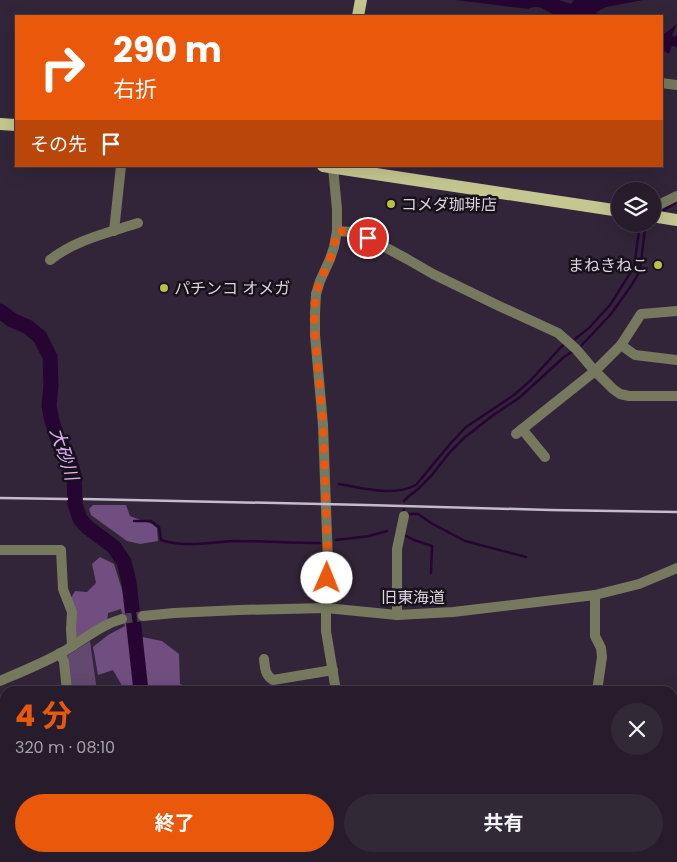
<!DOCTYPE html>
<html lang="ja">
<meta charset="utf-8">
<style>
:root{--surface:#261c2b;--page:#322937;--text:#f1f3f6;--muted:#a4a1a9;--line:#423a47;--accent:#ea580c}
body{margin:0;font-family:Poppins,"Noto Sans JP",sans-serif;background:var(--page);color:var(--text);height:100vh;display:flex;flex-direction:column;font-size:19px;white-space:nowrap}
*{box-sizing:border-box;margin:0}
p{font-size:16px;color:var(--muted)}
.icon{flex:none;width:28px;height:28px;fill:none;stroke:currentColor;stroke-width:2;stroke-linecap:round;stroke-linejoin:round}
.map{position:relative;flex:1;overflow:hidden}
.side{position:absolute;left:0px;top:686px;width:678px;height:176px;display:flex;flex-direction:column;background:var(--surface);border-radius:15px 15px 0 0;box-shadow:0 5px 20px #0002,0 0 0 1px var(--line)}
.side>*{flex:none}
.guide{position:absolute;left:15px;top:15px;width:648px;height:152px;border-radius:0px;box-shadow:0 5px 20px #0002,0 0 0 1px var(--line);background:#ea580c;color:#fff;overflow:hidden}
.tools{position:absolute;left:611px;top:182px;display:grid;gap:10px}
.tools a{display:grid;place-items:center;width:50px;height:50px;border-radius:50%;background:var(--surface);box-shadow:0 5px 20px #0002,0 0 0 1px var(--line);font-size:25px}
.pin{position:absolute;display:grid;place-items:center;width:42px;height:42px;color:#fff;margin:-21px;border:2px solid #fff;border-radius:50%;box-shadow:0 1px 5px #0007}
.me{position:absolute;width:55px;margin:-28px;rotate:1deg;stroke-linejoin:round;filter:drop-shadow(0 0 4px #0008)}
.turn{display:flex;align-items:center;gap:18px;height:105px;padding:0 15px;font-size:22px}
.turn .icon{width:65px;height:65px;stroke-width:2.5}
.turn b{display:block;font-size:35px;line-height:42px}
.then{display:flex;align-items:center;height:48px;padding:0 15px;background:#0003;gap:10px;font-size:19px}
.round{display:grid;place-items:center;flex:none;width:52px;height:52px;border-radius:26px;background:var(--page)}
.overview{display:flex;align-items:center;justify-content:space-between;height:85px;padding:0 15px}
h1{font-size:30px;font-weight:700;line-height:38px;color:var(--accent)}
.button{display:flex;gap:10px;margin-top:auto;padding:10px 15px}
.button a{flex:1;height:58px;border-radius:30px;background:var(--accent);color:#fff;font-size:20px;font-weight:700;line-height:58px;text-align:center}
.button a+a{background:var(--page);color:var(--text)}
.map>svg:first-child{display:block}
</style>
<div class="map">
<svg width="677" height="862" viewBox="0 0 677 862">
<rect width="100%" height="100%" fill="#322539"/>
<!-- green -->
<path fill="#634870" d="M 90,641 L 97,691 L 70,691 L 65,657 Z"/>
<!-- forest -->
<g fill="#704e80">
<path d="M 93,505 L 126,505 L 130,516 L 152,524 L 157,528 L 158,541 L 140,544 L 127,541 L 91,515 L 89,509 Z"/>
<path d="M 100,557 L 114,564 L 124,596 L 130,622 L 142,637 L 162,641 L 179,654 L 180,684 L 191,689 L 191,691 L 125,691 L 113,670 L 98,675 L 93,647 L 108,635 L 125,626 L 121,609 L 108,613 L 107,624 L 81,638 L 75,637 L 71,598 L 75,591 L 87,592 L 96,583 L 92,564 Z"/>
<path d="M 120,858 L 204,858 L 205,862 L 127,862 Z"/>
<path d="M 481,858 L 542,858 L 541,862 L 481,862 Z"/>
</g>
<!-- water -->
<g fill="#260532">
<path d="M 456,0 L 559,0 L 571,4 L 574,0 L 643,0 L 606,7 L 595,13 L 612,16 L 558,16 C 545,13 542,3 528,9 Z"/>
<path d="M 677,24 L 672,35 L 674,37 L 677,35 L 677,47 L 672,46 L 669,54 L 661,49 L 661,34 L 664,34 Z"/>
<path d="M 594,858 L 643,858 L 644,862 L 594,862 Z"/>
</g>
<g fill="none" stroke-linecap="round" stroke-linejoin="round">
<!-- stream -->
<g stroke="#260532" stroke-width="2.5">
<path d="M 652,202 L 660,199"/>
<path d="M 664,210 L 677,202"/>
<path d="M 575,339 L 589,328 L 610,305 L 634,267 L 640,224"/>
<path d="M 580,347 L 611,314 L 631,286 L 640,271 L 645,228 L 649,224"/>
<path d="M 339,484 C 363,488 393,497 416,485 L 450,444 L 466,427 L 514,395 L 531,380 L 561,347 L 564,345"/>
<path d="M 404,501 L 409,496 L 417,490 L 431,476 L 450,452 L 464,438 L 492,416 L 519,398 L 564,357 L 573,351"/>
<path d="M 404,509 L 403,514 L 418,514 L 431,523 L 465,541 L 526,557"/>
<path d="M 134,521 L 151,521 L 159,527 L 161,540 C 185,548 210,542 234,541 C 263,541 292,543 320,543"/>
<path d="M 404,535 L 414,540 L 432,546 L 431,573"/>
<path d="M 336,540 L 369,536 L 387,531"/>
</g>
<!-- river -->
<g stroke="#260532" stroke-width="15">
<path d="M 0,311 L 12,320 L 28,327 L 40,337 L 50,357 L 51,385 L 49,406 L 52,421 L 57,437 L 68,455 L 74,475 L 75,504 L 80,519 L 87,527 L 114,547 L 124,562 L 129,582 L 141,691"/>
<path d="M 164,858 L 166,862"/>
</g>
<!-- minor-tunnel -->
<path stroke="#4c3f52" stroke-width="10" stroke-dasharray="10 5" stroke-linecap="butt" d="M 122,619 L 143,616"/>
<!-- minor -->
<g stroke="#77795e" stroke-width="10">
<path d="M 661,83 L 677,85"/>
<path d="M 333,168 L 337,209 L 337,231 L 334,247 L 330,259 L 320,281 L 316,294 L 315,313 L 315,335 L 323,425 L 328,563 L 326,608 L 326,631 L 336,691"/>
<path d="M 652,208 L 677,196"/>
<path d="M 114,231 L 121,166"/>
<path d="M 337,231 L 351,232 L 368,238 L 407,259 L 433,274 L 499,306 L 558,333 L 576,349 L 593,369 L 613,389 L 620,394 L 629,396 L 677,396"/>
<path d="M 50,260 C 75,240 107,233 138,223"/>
<path d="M 621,345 L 635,355 L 677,360"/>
<path d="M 522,429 L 545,457"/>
<path d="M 516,434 L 595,371 L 621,345 L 641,314 L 677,311"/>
<path d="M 0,550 L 61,550 L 63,589 L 72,612 L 71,629 L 72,646"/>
<path d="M 595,595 L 595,636 L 601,648 L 602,657 L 597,691"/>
<path d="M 397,615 L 397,549 L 404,516"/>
<path d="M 143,616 L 174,613 L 239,610 L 326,608 L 397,615 L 453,612 L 595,595 L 639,584 L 677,568"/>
<path d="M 60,653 L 64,662 L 67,691"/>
<path d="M 264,659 C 265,668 265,675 273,680 L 333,670"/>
<path d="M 0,681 C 21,672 41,664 61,653 C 81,642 100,625 122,619"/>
<path d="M 672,763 L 677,763"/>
<path d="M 0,785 L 5,784"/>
<path d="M 672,803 L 677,803"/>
<path d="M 672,835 L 677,836"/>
<path d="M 59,858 L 59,862"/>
<path d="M 221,858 L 223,862"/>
<path d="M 432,858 L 433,862"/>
<path d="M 548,858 L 564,862"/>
<path d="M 340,862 L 341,858"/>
</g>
<!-- major -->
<g stroke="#c4c790" stroke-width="12">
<path d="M 358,16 L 361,0"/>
<path d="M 0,124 L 16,125"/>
<path d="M 323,166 L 620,211"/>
<path d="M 652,216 L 677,220"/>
</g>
<!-- rail -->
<g stroke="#c5bccb" stroke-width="2.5">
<path d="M 0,498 L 67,499"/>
<path d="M 84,499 L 366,505 L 550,510 L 677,512"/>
</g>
</g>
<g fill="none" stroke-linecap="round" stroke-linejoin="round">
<!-- route -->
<path stroke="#ea580c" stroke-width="9" stroke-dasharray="0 16.2" d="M 327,578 L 328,563 L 323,425 L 315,335 L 314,313 L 316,294 L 320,281 L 330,259 L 334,247 L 337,231 L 351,232 L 368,238"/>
</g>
<!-- markers -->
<g fill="#bbc044" stroke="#17111a" stroke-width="2">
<circle cx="391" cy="204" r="5"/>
<circle cx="658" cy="265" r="5"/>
<circle cx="164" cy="288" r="5"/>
</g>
<g text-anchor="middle" stroke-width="5" stroke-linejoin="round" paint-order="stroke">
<!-- poi labels -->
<g font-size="16" fill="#dcd3e1" stroke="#17111a" text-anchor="start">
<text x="401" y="210">コメダ珈琲店</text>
<text x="648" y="271" text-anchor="end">まねきねこ</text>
<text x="174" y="294">パチンコ オメガ</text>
</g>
<!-- street labels -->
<g font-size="16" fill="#dcd3e1" stroke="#17111a">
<text x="413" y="603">旧東海道</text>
</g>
<!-- water labels -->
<g font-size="18" font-style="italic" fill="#e4b1fd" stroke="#17111a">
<text transform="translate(64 454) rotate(72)" y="6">大砂川</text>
</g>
</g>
</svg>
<div class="tools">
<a><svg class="icon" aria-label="layers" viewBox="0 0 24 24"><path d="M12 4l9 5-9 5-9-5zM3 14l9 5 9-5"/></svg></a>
</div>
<div class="pin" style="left:368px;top:238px;background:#d93025"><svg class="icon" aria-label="arrive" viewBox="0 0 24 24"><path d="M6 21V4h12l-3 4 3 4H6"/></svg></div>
<svg class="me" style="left:327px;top:578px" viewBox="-20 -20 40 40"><circle r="19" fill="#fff"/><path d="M0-13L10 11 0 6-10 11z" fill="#ea580c"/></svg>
<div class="guide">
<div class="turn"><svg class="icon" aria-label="right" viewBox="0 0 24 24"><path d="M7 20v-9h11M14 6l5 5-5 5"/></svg><div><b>290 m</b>右折</div></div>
<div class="then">その先<svg class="icon" aria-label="arrive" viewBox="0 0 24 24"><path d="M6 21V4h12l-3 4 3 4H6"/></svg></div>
</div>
<section class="side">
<div class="overview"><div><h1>4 分</h1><p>320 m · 08:10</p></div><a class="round"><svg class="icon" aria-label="close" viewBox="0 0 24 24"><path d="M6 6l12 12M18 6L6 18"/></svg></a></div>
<div class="button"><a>終了</a><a>共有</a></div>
</section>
</div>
